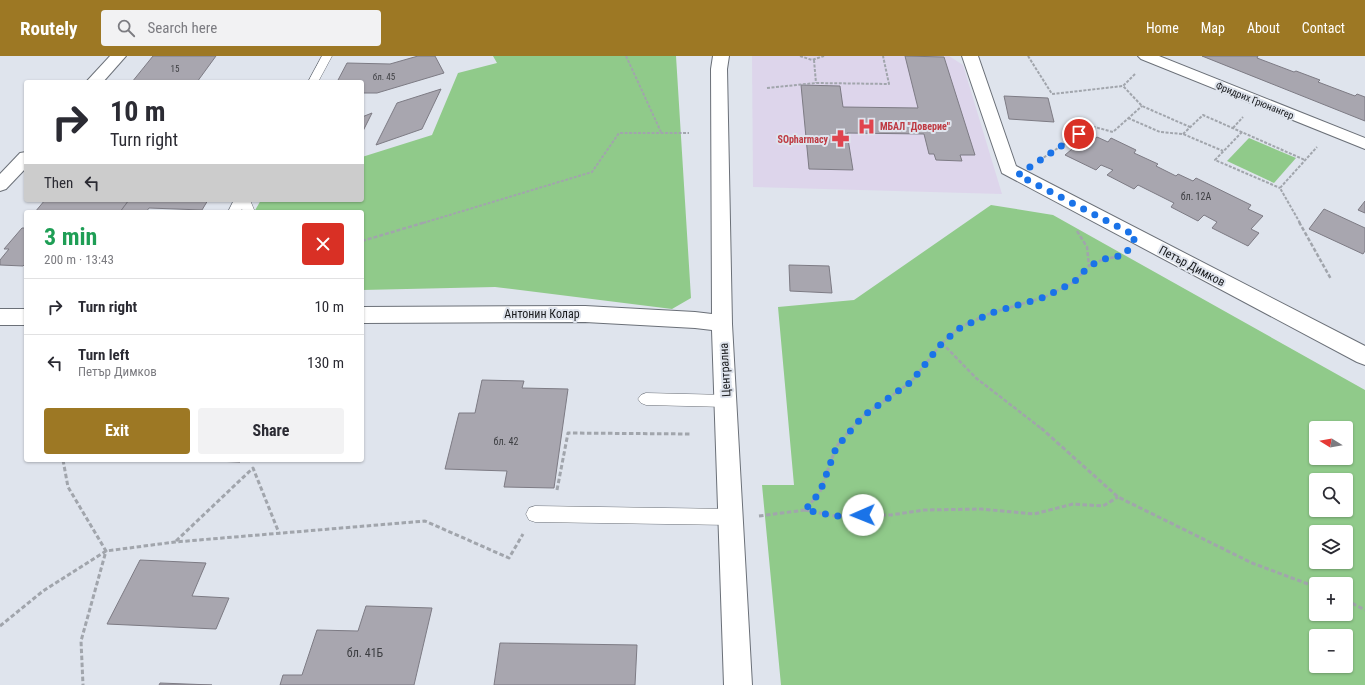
<!DOCTYPE html>
<meta charset="utf-8">
<style>
:root{--surface:#fff;--page:#f2f2f3;--text:#2b2b33;--muted:#7c7c81;--line:#e1e1e2;--accent:#9d7824}
body{margin:0;font-family:"Roboto Condensed",sans-serif;background:var(--page);color:var(--text);height:100vh;display:flex;flex-direction:column;font-size:15px;white-space:nowrap}
*{box-sizing:border-box;margin:0}
p{font-size:13px;color:var(--muted)}
.icon{flex:none;width:22px;height:22px;fill:none;stroke:currentColor;stroke-width:2;stroke-linecap:round;stroke-linejoin:round}
.map{position:relative;flex:1;overflow:hidden}
.sheet{position:absolute;left:24px;top:154px;width:340px;height:252px;display:flex;flex-direction:column;background:var(--surface);border-radius:4px;box-shadow:0 1px 3px #0004}
.sheet>*{flex:none}
.guide{position:absolute;left:24px;top:24px;width:340px;height:122px;border-radius:4px;box-shadow:0 1px 3px #0004;background:#fff;color:var(--text);overflow:hidden}
.needle{width:26px;rotate:281deg}
.fabs{position:absolute;left:1309px;top:365px;display:grid;gap:8px}
.fabs a{display:grid;place-items:center;width:44px;height:44px;border-radius:4px;background:var(--surface);box-shadow:0 1px 3px #0004;font-size:20px}
.pin{position:absolute;display:grid;place-items:center;width:34px;height:34px;color:#fff;margin:-17px;border:2px solid #fff;border-radius:50%;box-shadow:0 1px 4px #0007}
.me{position:absolute;width:44px;margin:-22px;rotate:269deg;stroke-linejoin:round;filter:drop-shadow(0 0 3px #0008)}
.turn{display:flex;align-items:center;gap:14px;height:84px;padding:0 20px;font-size:18px}
.turn .icon{width:52px;height:52px;stroke-width:2.5}
.turn b{display:block;font-size:28px;line-height:34px}
.then{display:flex;align-items:center;height:38px;padding:0 20px;background:#0003;gap:8px;font-size:15px}
.round{display:grid;place-items:center;flex:none;width:42px;height:42px;border-radius:4px;background:var(--page)}
.summary{display:flex;align-items:center;justify-content:space-between;height:68px;padding:0 20px}
h1{font-size:24px;font-weight:700;line-height:30px;color:#1e9e55}
.button{display:flex;gap:8px;margin-top:auto;padding:8px 20px}
.button a{flex:1;height:46px;border-radius:4px;background:var(--accent);color:#fff;font-size:16px;font-weight:700;line-height:46px;text-align:center}
.button a+a{background:var(--page);color:var(--text)}
ul{padding:0;list-style:none}
li{display:flex;align-items:center;gap:12px;height:56px;padding:0 20px;border-top:1px solid var(--line)}
li div{flex:1}
li b{display:block;font-size:15px}
li em{font-style:normal}
header{display:flex;align-items:center;gap:24px;box-sizing:border-box;height:56px;padding:0 20px;background:var(--accent);color:#fff}
header strong{font-size:19px}
nav{display:flex;gap:22px;margin-inline-start:auto;font-size:14px}
.search{width:280px;height:36px;background:var(--page);display:flex;align-items:center;gap:10px;box-sizing:border-box;padding:0 14px;border-radius:4px;color:var(--muted);font-size:15px}
.map>svg:first-child{display:block}
</style>
<header>
<strong>Routely</strong>
<div class="search"><svg class="icon" aria-label="search" viewBox="0 0 24 24"><circle cx="10" cy="10" r="6"/><path d="M15 15l6 6"/></svg>Search here</div>
<nav><a>Home</a><a>Map</a><a>About</a><a>Contact</a></nav>
</header>
<div class="map">
<svg width="1365" height="629" viewBox="0 0 1365 629">
<rect width="100%" height="100%" fill="#dfe4ed"/>
<!-- medical -->
<path fill="#ddd5eb" d="M 752,0 L 949,0 L 963,9 L 1002,138 L 753,131 Z"/>
<!-- green -->
<g fill="#90ca8a" fill-rule="evenodd">
<path d="M 493,0 L 676,0 L 691,242 L 672,253 L 495,231 L 362,234 L 362,156 L 254,156 L 261,144 L 362,144 L 362,101 L 432,79 L 458,17 L 497,7 Z"/>
<path d="M 1249,82 L 1296,102 L 1274,127 L 1227,105 Z"/>
<path d="M 991,149 L 1053,159 L 1365,334 L 1365,629 L 781,629 L 762,429 L 794,429 L 778,251 L 854,244 ZM 1316,372 L 1346,372 L 1346,402 L 1316,402 ZM 1316,424 L 1346,424 L 1346,454 L 1316,454 ZM 1316,476 L 1346,476 L 1346,506 L 1316,506 ZM 1316,528 L 1346,528 L 1346,558 L 1316,558 ZM 1316,580 L 1346,580 L 1346,610 L 1316,610 Z"/>
</g>
<!-- building -->
<g fill="#a8a6af" stroke="#7d7b84">
<path d="M 153,0 L 216,0 L 197,26 L 132,26 Z"/>
<path d="M 418,0 L 435,0 L 444,17 L 377,37 L 363,37 L 362,38 L 362,26 L 337,26 L 347,7 L 390,8 Z"/>
<path d="M 905,0 L 944,1 L 975,99 L 960,99 L 962,105 L 936,104 L 934,98 L 929,98 L 924,78 L 847,77 L 853,114 L 809,113 L 801,29 L 840,30 L 843,51 L 918,52 Z"/>
<path d="M 1202,0 L 1258,0 L 1257,2 L 1294,16 L 1296,15 L 1320,24 L 1318,26 L 1355,40 L 1357,38 L 1365,41 L 1365,65 Z"/>
<path d="M 441,33 L 422,73 L 376,89 L 397,47 Z"/>
<path d="M 1004,40 L 1048,42 L 1054,66 L 1009,63 Z"/>
<path d="M 372,57 L 362,77 L 362,61 Z"/>
<path d="M 1097,81 L 1108,86 L 1111,82 L 1136,94 L 1134,97 L 1158,108 L 1156,110 L 1176,120 L 1178,118 L 1193,125 L 1196,122 L 1251,149 L 1248,153 L 1263,160 L 1251,173 L 1259,177 L 1248,190 L 1212,172 L 1217,166 L 1204,159 L 1198,165 L 1171,151 L 1174,147 L 1138,129 L 1134,133 L 1107,119 L 1113,114 L 1101,109 L 1096,114 L 1065,99 L 1078,88 L 1084,91 Z"/>
<path d="M 45,144 L 129,144 L 120,156 L 35,156 Z"/>
<path d="M 129,144 L 208,144 L 202,154 L 149,152 L 146,156 L 120,156 Z"/>
<path d="M 1365,145 L 1365,157 L 1358,154 Z"/>
<path d="M 1324,153 L 1365,172 L 1365,195 L 1363,198 L 1309,173 Z"/>
<path d="M 22,172 L 26,172 L 26,207 L 23,210 L 0,209 L 0,204 L 9,193 L 4,193 Z"/>
<path d="M 789,209 L 829,210 L 832,237 L 790,235 Z"/>
<path d="M 482,324 L 524,325 L 522,332 L 568,333 L 554,432 L 504,431 L 507,415 L 445,413 L 459,357 L 475,357 Z"/>
<path d="M 187,404 L 241,404 L 240,406 Z"/>
<path d="M 140,504 L 206,507 L 192,540 L 229,542 L 216,573 L 107,568 Z"/>
<path d="M 366,550 L 432,552 L 414,629 L 280,629 L 283,619 L 302,619 L 317,574 L 358,575 Z"/>
<path d="M 500,587 L 637,589 L 635,629 L 494,629 Z"/>
<path d="M 160,627 L 212,629 L 159,629 Z"/>
</g>
<g fill="none" stroke-linecap="round" stroke-linejoin="round">
<defs>
<g id="service">
<path d="M 322,0 L 332,0 L 318,26 L 308,26 Z"/>
<path d="M 234,144 L 250,144 L 255,156 L 243,156 L 242,153 L 240,156 L 228,156 Z"/>
<path d="M 646,337 L 727,339 L 732,341 L 735,345 L 732,349 L 727,351 L 646,349 L 641,347 L 638,343 L 641,339 Z"/>
<path d="M 535,450 L 731,453 L 737,455 L 740,461 L 737,467 L 731,469 L 535,466 L 529,464 L 526,458 L 529,452 Z"/>
</g>
<g id="minor">
<path d="M 110,0 L 126,0 L 103,26 L 86,26 Z"/>
<path d="M 713,0 L 729,0 L 727,13 L 732,268 L 752,629 L 724,629 L 712,274 L 695,272 L 585,266 L 362,267 L 362,251 L 585,250 L 695,256 L 712,258 L 711,13 Z"/>
<path d="M 962,0 L 978,0 L 1016,110 L 1365,290 L 1365,309 L 1357,306 L 1002,117 Z"/>
<path d="M 1138,0 L 1159,0 L 1365,82 L 1365,93 L 1141,3 Z"/>
<path d="M 26,96 L 26,112 L 6,133 L 0,135 L 0,118 L 20,97 Z"/>
<rect x="0" y="253" width="26" height="16"/>
</g>
</defs>
<!-- service casing -->
<use href="#service" stroke="#6b7078" stroke-width="1"/>
<!-- minor casing -->
<use href="#minor" stroke="#6b7078" stroke-width="2"/>
<!-- path-far2 -->
<g stroke="#a1a5ac" stroke-width="2" stroke-dasharray="3 1.5" stroke-linecap="butt">
<path d="M 626,0 L 661,76"/>
<path d="M 800,0 L 812,4 L 824,0"/>
<path d="M 1028,0 L 1052,38 L 1123,30"/>
<path d="M 814,4 L 816,27"/>
<path d="M 1135,18 L 1123,30 L 1142,50 L 1190,71"/>
<path d="M 767,32 L 816,27 L 889,28 L 883,0"/>
<path d="M 1128,62 L 1160,76 L 1183,78 L 1223,95"/>
<path d="M 1233,72 L 1243,61"/>
<path d="M 1242,76 L 1215,104 L 1280,132"/>
<path d="M 1183,78 L 1203,59 L 1305,104"/>
<path d="M 1040,104 L 1091,70 L 1113,76 L 1142,50"/>
<path d="M 423,167 L 592,116 L 619,77 L 689,77"/>
<path d="M 1300,167 L 1280,132 L 1317,91"/>
</g>
<!-- path-far1 -->
<g stroke="#a1a5ac" stroke-width="2.5" stroke-dasharray="4 2" stroke-linecap="butt">
<path d="M 1299,166 L 1331,223"/>
<path d="M 1077,175 L 1087,191 L 1089,210"/>
<path d="M 362,185 L 426,166"/>
<path d="M 942,287 L 976,322 L 1042,373"/>
<path d="M 851,373 L 863,360 L 911,326 L 942,287 L 960,271 L 991,257 L 1045,241 L 1074,226 L 1089,210 L 1104,203 L 1122,200"/>
</g>
<!-- path -->
<g stroke="#a1a5ac" stroke-width="3" stroke-dasharray="4.5 2.5" stroke-linecap="butt">
<path d="M 1041,372 L 1118,441 L 1252,507 L 1316,531"/>
<path d="M 63,404 L 68,431 L 106,495 L 81,585 L 83,629"/>
<path d="M 557,434 L 568,377 L 691,378"/>
<path d="M 805,454 L 835,460 L 891,459 L 924,454 L 981,453 L 1034,458 L 1073,448 L 1103,450 L 1118,441"/>
<path d="M 759,460 L 805,454 L 820,436 L 836,391 L 852,372"/>
<path d="M 176,485 L 253,412 L 279,477"/>
<path d="M 1346,544 L 1365,554"/>
<path d="M 0,570 L 43,535 L 106,495 L 175,486 L 425,465 L 509,502 L 523,478"/>
</g>
<!-- service -->
<use href="#service" fill="#fff" fill-rule="evenodd"/>
<!-- minor -->
<use href="#minor" fill="#fff" fill-rule="evenodd"/>
</g>
<g fill="none" stroke-linecap="round" stroke-linejoin="round">
<!-- route -->
<path stroke="#1a73e8" stroke-width="7" stroke-dasharray="0 12.6" d="M 863,459 L 835,460 L 805,454 L 820,436 L 836,392 L 863,360 L 911,326 L 942,287 L 960,272 L 991,257 L 1045,241 L 1074,226 L 1089,210 L 1104,203 L 1125,199 L 1136,180 L 1018,119 L 1079,78"/>
</g>
<!-- icons -->
<defs>
<symbol id="hospital-bare" viewBox="-9 -9 18 18"><path d="M-5-5h3v3.5h4V-5h3V5h-3V1.5h-4V5h-3Z" fill="#e0444e" stroke="#dfe4ed" stroke-width="2.5" paint-order="stroke"/></symbol>
<symbol id="pharmacy-bare" viewBox="-9 -9 18 18"><path d="M-2-6h4v4h4v4h-4v4h-4v-4h-4v-4h4Z" fill="#e0444e" stroke="#dfe4ed" stroke-width="2.5" paint-order="stroke"/></symbol>
</defs>
<g fill-rule="evenodd">
<use href="#hospital-bare" x="854" y="58" width="25" height="25"/>
<use href="#pharmacy-bare" x="828" y="70" width="25" height="25"/>
</g>
<g text-anchor="middle" stroke-width="4" stroke-linejoin="round" paint-order="stroke">
<!-- far-number labels -->
<g font-size="9" fill="#3d3e42">
<text x="175" y="16">15</text>
<text x="384" y="24">бл. 45</text>
</g>
<!-- far-street labels -->
<g font-size="10" fill="#191b1e" stroke="#dfe4ed">
<text transform="translate(1255 44) rotate(22)" y="4">Фридрих Грюнангер</text>
</g>
<!-- far-health labels -->
<g font-size="10" font-weight="bold" fill="#be3a42" stroke="#dfe4ed" text-anchor="start">
<text x="880" y="74">МБАЛ "Доверие"</text>
<text x="828" y="87" text-anchor="end">SOpharmacy</text>
</g>
<!-- number labels -->
<g font-size="10" fill="#3d3e42">
<text x="1196" y="144">бл. 12А</text>
<text x="506" y="389">бл. 42</text>
</g>
<!-- street labels -->
<g font-size="12" fill="#191b1e" stroke="#dfe4ed">
<text transform="translate(1192 210) rotate(28)" y="4">Петър Димков</text>
<text x="542" y="262">Антонин Колар</text>
<text transform="translate(725 314) rotate(-93)" y="4">Централна</text>
</g>
<!-- near-number labels -->
<g font-size="12" fill="#3d3e42">
<text x="365" y="601">бл. 41Б</text>
</g>
</g>
</svg>
<div class="fabs">
<a><svg class="needle" viewBox="-14 -14 28 28"><path d="M0-13l5 13h-10z" fill="#e53935"/><path d="M0 13l5-13h-10z" fill="#7c7c81"/></svg></a>
<a><svg class="icon" aria-label="search" viewBox="0 0 24 24"><circle cx="10" cy="10" r="6"/><path d="M15 15l6 6"/></svg></a>
<a><svg class="icon" aria-label="layers" viewBox="0 0 24 24"><path d="M12 4l9 5-9 5-9-5zM3 14l9 5 9-5"/></svg></a>
<a>+</a>
<a>−</a>
</div>
<div class="pin" style="left:1079px;top:78px;background:#d93025"><svg class="icon" aria-label="arrive" viewBox="0 0 24 24"><path d="M6 21V4h12l-3 4 3 4H6"/></svg></div>
<svg class="me" style="left:863px;top:459px" viewBox="-20 -20 40 40"><circle r="19" fill="#fff"/><path d="M0-13L10 11 0 6-10 11z" fill="#1a73e8"/></svg>
<div class="guide">
<div class="turn"><svg class="icon" aria-label="right" viewBox="0 0 24 24"><path d="M7 20v-9h11M14 6l5 5-5 5"/></svg><div><b>10 m</b>Turn right</div></div>
<div class="then">Then<svg class="icon" aria-label="left" viewBox="0 0 24 24"><path d="M17 20v-9H6M10 6l-5 5 5 5"/></svg></div>
</div>
<section class="sheet">
<div class="summary"><div><h1>3 min</h1><p>200 m · 13:43</p></div><a class="round" style="background:#d93025;color:#fff"><svg class="icon" aria-label="close" viewBox="0 0 24 24"><path d="M6 6l12 12M18 6L6 18"/></svg></a></div>
<ul>
<li><svg class="icon" aria-label="right" viewBox="0 0 24 24"><path d="M7 20v-9h11M14 6l5 5-5 5"/></svg><div><b>Turn right</b></div><em>10 m</em></li>
<li><svg class="icon" aria-label="left" viewBox="0 0 24 24"><path d="M17 20v-9H6M10 6l-5 5 5 5"/></svg><div><b>Turn left</b><p>Петър Димков</p></div><em>130 m</em></li>
</ul>
<div class="button"><a>Exit</a><a>Share</a></div>
</section>
</div>
